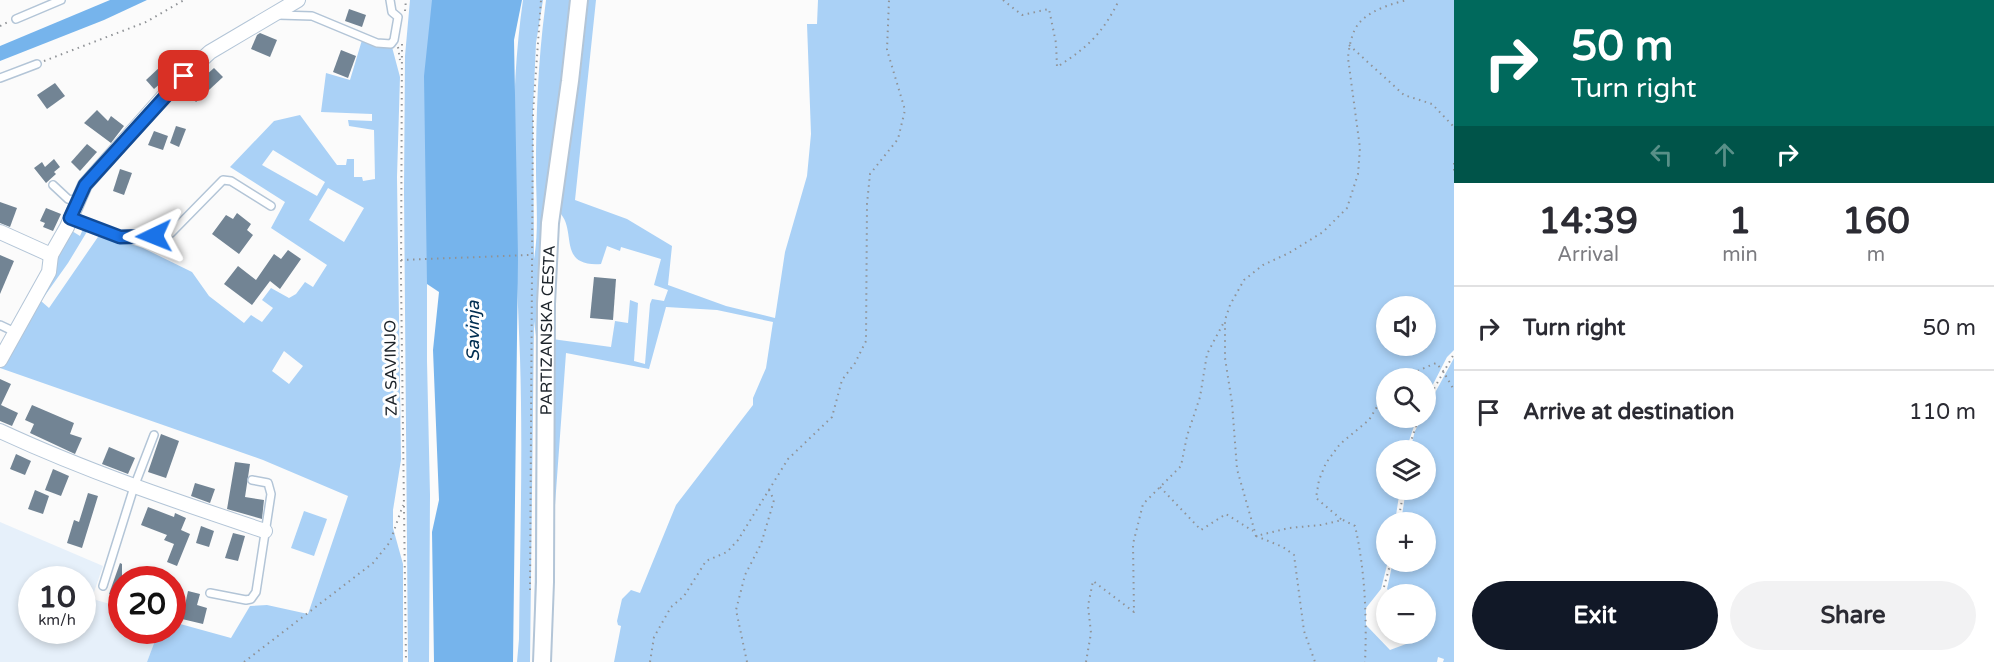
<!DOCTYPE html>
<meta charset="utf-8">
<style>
:root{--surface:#fff;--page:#f2f2f3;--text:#2b2b33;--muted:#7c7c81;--line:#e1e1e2;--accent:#111827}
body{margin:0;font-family:"Varela Round",sans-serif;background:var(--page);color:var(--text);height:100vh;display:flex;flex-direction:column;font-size:22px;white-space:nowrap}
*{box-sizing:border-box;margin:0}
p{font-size:20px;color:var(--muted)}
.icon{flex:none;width:33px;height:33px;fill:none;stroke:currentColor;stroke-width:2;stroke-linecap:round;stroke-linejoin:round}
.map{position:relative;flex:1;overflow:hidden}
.side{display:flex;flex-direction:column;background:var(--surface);width:540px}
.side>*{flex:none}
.top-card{background:#00695c;color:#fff;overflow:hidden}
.controls{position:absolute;left:1376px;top:296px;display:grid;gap:12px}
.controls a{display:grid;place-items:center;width:60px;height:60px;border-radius:50%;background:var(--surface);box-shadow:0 3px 9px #0003;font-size:30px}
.speed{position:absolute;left:18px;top:566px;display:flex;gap:12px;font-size:30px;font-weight:700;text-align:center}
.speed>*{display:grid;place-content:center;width:78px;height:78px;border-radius:50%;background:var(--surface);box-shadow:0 3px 9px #0003;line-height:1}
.speed small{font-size:15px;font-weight:400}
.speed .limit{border:9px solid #d22;background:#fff;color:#111}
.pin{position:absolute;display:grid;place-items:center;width:51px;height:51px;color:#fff;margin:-26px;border-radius:12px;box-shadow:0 3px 9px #0006}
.me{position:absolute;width:66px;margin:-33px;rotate:268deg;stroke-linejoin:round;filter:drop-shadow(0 0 4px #0008)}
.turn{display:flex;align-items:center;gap:21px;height:126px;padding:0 18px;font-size:27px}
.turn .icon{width:78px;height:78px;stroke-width:2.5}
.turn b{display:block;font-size:42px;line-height:51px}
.lanes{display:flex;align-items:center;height:57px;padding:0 18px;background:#0003;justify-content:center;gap:30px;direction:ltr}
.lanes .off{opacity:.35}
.eta{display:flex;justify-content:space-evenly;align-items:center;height:102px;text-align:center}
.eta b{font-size:36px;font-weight:700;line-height:42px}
.button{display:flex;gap:12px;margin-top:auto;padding:12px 18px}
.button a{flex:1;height:69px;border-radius:36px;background:var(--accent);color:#fff;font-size:24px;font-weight:700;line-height:69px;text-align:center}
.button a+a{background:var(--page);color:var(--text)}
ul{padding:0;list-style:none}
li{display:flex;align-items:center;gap:18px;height:84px;padding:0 18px;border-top:2px solid var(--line)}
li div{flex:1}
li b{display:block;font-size:22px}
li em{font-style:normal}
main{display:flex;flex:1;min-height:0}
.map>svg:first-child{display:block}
</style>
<main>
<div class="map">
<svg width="1454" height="662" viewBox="0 0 1454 662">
<rect width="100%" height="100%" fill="#fbfbfb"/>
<!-- built -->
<path fill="#e6f0fa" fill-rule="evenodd" d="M 0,522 L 103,566 L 93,595 L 96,600 L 121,607 L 122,630 L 159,630 L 147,662 L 0,662 ZM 32,579 L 82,579 L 82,630 L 32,630 Z"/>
<!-- green -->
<g fill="#aad1f6" fill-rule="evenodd">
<path d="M 410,0 L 433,0 L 427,210 L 427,361 L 430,495 L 429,662 L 408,662 L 404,191 L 405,56 Z"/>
<path d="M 523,0 L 543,0 L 536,43 L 533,109 L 534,259 C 539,230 536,200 536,170 C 536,116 538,62 545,8 L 546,0 L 574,0 L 552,174 L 539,662 L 534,662 L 537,344 L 534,321 L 530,662 L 517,662 L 519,639 C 520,546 523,451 520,358 C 516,239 506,118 523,0 Z"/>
<path d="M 585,0 L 596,0 L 575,200 L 627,219 L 672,246 L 668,285 L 726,306 L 775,318 L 785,252 L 807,176 L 811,134 L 807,24 L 817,24 L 818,0 L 1454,0 L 1454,350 L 1447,357 L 1425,400 L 1425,378 L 1386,378 L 1386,417 L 1417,417 L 1406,450 L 1386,450 L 1386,489 L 1400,489 L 1395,522 L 1386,522 L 1386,561 L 1388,561 L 1381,589 L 1366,608 L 1366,625 L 1390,650 L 1414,641 L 1416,633 L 1425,633 L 1425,594 L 1392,594 L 1387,589 L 1393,561 L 1425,561 L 1425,522 L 1401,522 L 1406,489 L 1425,489 L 1425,450 L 1410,450 L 1415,431 L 1422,417 L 1425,417 L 1425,411 L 1454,358 L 1454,662 L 1443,662 L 1444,659 L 1438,657 L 1437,662 L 614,662 L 621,626 L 618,625 L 617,621 L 622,599 L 631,590 L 640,593 L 676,505 L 753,405 L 753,398 L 766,368 L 773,322 L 717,310 L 666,307 L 649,369 L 566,353 L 555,505 L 550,505 L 552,339 L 611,347 L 615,321 L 628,323 L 630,300 L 638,303 L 634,361 L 645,364 L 650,304 L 652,299 L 664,301 L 668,290 L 654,285 L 661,259 L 621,247 L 620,251 L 607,246 L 601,264 C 556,267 578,230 559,212 ZM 1386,306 L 1425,306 L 1425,345 L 1386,345 Z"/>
<path d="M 362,40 L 392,47 L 400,77 L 397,177 L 401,460 L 393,510 L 393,528 L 403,564 L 403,662 L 147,662 L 159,630 L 172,630 L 173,622 L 231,638 L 250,606 L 267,605 L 308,614 L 348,496 L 263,460 L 0,368 L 72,231 L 80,236 L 83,229 L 88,230 L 68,263 L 41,301 L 49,308 L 100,234 L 143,248 L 192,272 L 209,296 L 244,323 L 251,315 L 262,322 L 273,308 L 262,300 L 271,288 L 289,298 L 296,294 L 305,282 L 313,287 L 327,265 L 271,228 L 285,202 L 230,167 L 274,121 L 300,115 L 337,165 L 346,165 L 347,159 L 354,159 L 354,177 L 362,177 L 363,181 L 375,179 L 374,130 L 349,126 L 348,120 L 372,121 L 372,114 L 321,112 L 326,73 L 350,80 ZM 273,150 L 325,182 L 317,196 L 262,165 ZM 328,188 L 364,208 L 344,242 L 309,220 ZM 284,351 L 303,366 L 289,384 L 272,371 Z"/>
<path d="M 304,511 L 327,519 L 314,556 L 291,548 Z"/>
</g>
<!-- water -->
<g fill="#76b4ec">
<path d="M 110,0 L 147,0 L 104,20 L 0,61 L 0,46 Z"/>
<path d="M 432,0 L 522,0 L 514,40 L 518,257 L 513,662 L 434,662 L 432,532 L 439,500 L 433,350 L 439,292 L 427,284 L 424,76 Z"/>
</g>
<!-- building -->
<g fill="#728494">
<path d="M 349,9 L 366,15 L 362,27 L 345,21 Z"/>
<path d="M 260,33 L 277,40 L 270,57 L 251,49 L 257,35 Z"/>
<path d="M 341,50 L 356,56 L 348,78 L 333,72 Z"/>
<path d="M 161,66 L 169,76 L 154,89 L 146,80 Z"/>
<path d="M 214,68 L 223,77 L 196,102 L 187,92 Z"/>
<path d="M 55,83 L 65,96 L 47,109 L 37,95 Z"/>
<path d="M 97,110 L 108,121 L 111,116 L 124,126 L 111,143 L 84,123 Z"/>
<path d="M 176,126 L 186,129 L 179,147 L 170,143 Z"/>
<path d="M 154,131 L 168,136 L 163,150 L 148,145 Z"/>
<path d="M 87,144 L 97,152 L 80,171 L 71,162 Z"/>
<path d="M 54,159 L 60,167 L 54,172 L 56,174 L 46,183 L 34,168 L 42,162 L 45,167 Z"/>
<path d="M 120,169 L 132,173 L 124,195 L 113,191 Z"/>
<path d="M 0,202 L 17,208 L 10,227 L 0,223 Z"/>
<path d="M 46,208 L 61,214 L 53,231 L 43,227 L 45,223 L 40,221 Z"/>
<path d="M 237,213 L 251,224 L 247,230 L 253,235 L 239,254 L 212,234 L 226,215 L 233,219 Z"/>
<path d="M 288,250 L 301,259 L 280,289 L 270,281 L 252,305 L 224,284 L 238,266 L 256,280 L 274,254 L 281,259 Z"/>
<path d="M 0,255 L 14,261 L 0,294 Z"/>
<path d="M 594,277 L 616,279 L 613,320 L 590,318 Z"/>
<path d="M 0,379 L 11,384 L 1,405 L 18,413 L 12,426 L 0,421 Z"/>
<path d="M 32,405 L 74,423 L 70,434 L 82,438 L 75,454 L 30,433 L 34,424 L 25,420 Z"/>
<path d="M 161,434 L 179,441 L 166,478 L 148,472 Z"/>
<path d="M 109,447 L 135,458 L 128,474 L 102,464 Z"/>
<path d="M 16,454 L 31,461 L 25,475 L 10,469 Z"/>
<path d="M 235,462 L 250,464 L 245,497 L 264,500 L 262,519 L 227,509 Z"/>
<path d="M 53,469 L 69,476 L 61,496 L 45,490 Z"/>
<path d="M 195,483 L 215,489 L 210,503 L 191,496 Z"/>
<path d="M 35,490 L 49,496 L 43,514 L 28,509 Z"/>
<path d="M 88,493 L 98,496 L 82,548 L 67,543 L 74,520 L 79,522 Z"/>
<path d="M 148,507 L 174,517 L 175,513 L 186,518 L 181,530 L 190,534 L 177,566 L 167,562 L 174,544 L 164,540 L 167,535 L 141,525 Z"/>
<path d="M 201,526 L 214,531 L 209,547 L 196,543 Z"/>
<path d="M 233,533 L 245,536 L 238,561 L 225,558 Z"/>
<path d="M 120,563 L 122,564 L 122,598 L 109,594 Z"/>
<path d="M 188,591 L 200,594 L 197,605 L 207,608 L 203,624 L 182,619 Z"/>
</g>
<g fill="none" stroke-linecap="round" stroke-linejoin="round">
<defs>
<g id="service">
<path d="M 278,15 L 312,16 L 377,43 L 391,44 L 394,40 L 398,17 L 392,12 L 390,0"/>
<path d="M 16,19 L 61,0"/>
<path d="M 0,78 L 37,64"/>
<path d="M 53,185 L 68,199 L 77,201"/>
<path d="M 70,218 L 120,237 L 145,238 L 171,233 L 223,180 L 231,181 L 271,206"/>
<path d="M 0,325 L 15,332"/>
<path d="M 103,586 L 134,487 L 154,435"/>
<path d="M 210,593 L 246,600 L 251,599 L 256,592 L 271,494 L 268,483 L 252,480"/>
</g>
<g id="minor">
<path d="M 0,232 L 51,255 L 67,227 L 85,185 L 171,88 L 210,52 L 298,0"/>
<path d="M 0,360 L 49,272 L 51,255"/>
<path d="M 0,431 C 86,471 175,501 265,531"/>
</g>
<g id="tertiary">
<path id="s1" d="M 542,662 L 545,582 L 546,304 L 550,223 L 570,81 L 579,0"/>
</g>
</defs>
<!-- service casing -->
<use href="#service" stroke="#b3c5d7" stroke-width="10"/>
<!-- minor casing -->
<use href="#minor" stroke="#b3c5d7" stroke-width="16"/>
<!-- tertiary casing -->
<use href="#tertiary" stroke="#b3c5d7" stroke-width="20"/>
<!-- path -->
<g stroke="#909397" stroke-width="2" stroke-dasharray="1.5 4.5" stroke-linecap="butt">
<path d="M 1003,0 L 1022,15 L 1049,9 L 1056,43 L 1057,67 C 1088,47 1103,33 1119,0"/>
<path d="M 405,11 L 406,0"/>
<path d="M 0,26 L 8,22"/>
<path d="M 402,44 L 401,278 L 406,662"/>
<path d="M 1349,45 L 1404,95 L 1432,104 L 1454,127"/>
<path d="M 398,47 L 400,60"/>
<path d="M 44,61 L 146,22 L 184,0"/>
<path d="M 1454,163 L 1454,171"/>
<path d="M 401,260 L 530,255"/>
<path d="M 1401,378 L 1436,363 L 1443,371 L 1454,390"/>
<path d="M 1386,392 L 1369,420 L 1340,444 L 1326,463 L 1319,480 L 1316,498 L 1342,520 L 1321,525 L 1289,528 L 1256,536 L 1237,469 L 1232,403 L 1225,358 L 1225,320 L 1230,305 L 1244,280 L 1263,265 L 1289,253 L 1323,232 L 1347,208 L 1358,174 L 1360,148 L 1348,58 C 1349,47 1352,30 1360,22 C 1371,10 1393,3 1408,0"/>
<path d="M 1425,404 L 1454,354"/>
<path d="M 1408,450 L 1419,417"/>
<path d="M 1160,487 L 1201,530 L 1226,514 L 1253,531"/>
<path d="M 1343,520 L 1355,526 C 1365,570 1367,617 1365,662"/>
<path d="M 1398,522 L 1404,489"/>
<path d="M 1256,536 L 1283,547 L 1294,555 L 1304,631 L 1315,662"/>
<path d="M 1384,587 L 1391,561"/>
<path d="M 530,590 L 533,113 L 541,0"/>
<path d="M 244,662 L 373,563 L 390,542 L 403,505"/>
<path d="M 650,662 L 654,637 L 671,607 L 684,596 L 706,561 L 727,552 L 738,540 L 788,459 L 832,417 L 842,380 L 855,363 L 866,341 L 867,204 L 870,174 L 898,139 L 905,110 L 887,50 L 889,0"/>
<path d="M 747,662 L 736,610 L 745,575 L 761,544 L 770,514 L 774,500 L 768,488"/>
<path d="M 1086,662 L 1091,633 L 1088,606 L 1093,581 L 1134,612 L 1133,544 L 1143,504 L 1181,466 L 1187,436 L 1200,397 L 1207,354 L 1224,322"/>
</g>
<!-- service -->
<use href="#service" stroke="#fff" stroke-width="7"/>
<!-- minor -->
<use href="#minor" stroke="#fff" stroke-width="14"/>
<!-- tertiary -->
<use href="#tertiary" stroke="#fff" stroke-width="16"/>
</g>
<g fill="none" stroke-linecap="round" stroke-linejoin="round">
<defs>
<path id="route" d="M 154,236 L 120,237 L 70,218 L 85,185 L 184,76"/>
</defs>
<!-- route casing -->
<use href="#route" stroke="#114b97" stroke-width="15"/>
<!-- route -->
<use href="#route" stroke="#1a73e8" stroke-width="10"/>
</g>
<g text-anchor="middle" stroke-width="6" stroke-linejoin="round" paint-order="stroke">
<!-- street labels -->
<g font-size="16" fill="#1c232a" stroke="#fff">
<text dy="6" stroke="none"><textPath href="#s1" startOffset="332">PARTIZANSKA CESTA</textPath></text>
<text transform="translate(390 368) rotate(-91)" y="6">ZA SAVINJO</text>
</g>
<!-- water labels -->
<g font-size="18" font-style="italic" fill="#002e51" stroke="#fff">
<text transform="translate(473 331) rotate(-90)" y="6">Savinja</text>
</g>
</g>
</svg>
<div class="controls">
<a><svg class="icon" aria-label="sound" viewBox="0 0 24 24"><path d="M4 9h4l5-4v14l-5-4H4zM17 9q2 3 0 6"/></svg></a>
<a><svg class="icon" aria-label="search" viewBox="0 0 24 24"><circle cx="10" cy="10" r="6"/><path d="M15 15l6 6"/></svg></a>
<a><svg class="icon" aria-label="layers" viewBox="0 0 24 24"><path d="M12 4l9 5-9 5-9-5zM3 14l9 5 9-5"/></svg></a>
<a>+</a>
<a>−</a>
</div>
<div class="speed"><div>10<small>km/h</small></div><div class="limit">20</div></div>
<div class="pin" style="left:184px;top:76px;background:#d93025"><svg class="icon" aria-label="arrive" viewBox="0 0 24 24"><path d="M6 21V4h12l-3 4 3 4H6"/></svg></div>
<svg class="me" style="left:154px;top:236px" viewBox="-20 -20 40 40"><path d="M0-17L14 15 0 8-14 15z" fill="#1a73e8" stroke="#fff" stroke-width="4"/></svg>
</div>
<section class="side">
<div class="top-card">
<div class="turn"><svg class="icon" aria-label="right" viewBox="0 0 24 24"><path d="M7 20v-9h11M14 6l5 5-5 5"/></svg><div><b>50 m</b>Turn right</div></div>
<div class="lanes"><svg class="icon off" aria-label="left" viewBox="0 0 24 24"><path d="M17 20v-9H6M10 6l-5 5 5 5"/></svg><svg class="icon off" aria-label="ahead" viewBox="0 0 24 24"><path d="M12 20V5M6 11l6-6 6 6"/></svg><svg class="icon" aria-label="right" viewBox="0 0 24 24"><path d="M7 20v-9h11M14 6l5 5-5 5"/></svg></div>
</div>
<div class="eta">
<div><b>14:39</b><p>Arrival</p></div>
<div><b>1</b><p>min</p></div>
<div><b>160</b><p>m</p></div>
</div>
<ul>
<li><svg class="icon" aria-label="right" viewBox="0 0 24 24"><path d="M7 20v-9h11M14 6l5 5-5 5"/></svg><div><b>Turn right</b></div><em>50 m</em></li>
<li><svg class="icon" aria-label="arrive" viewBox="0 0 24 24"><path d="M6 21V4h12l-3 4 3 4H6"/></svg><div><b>Arrive at destination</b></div><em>110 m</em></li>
</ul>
<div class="button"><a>Exit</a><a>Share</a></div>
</section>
</main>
